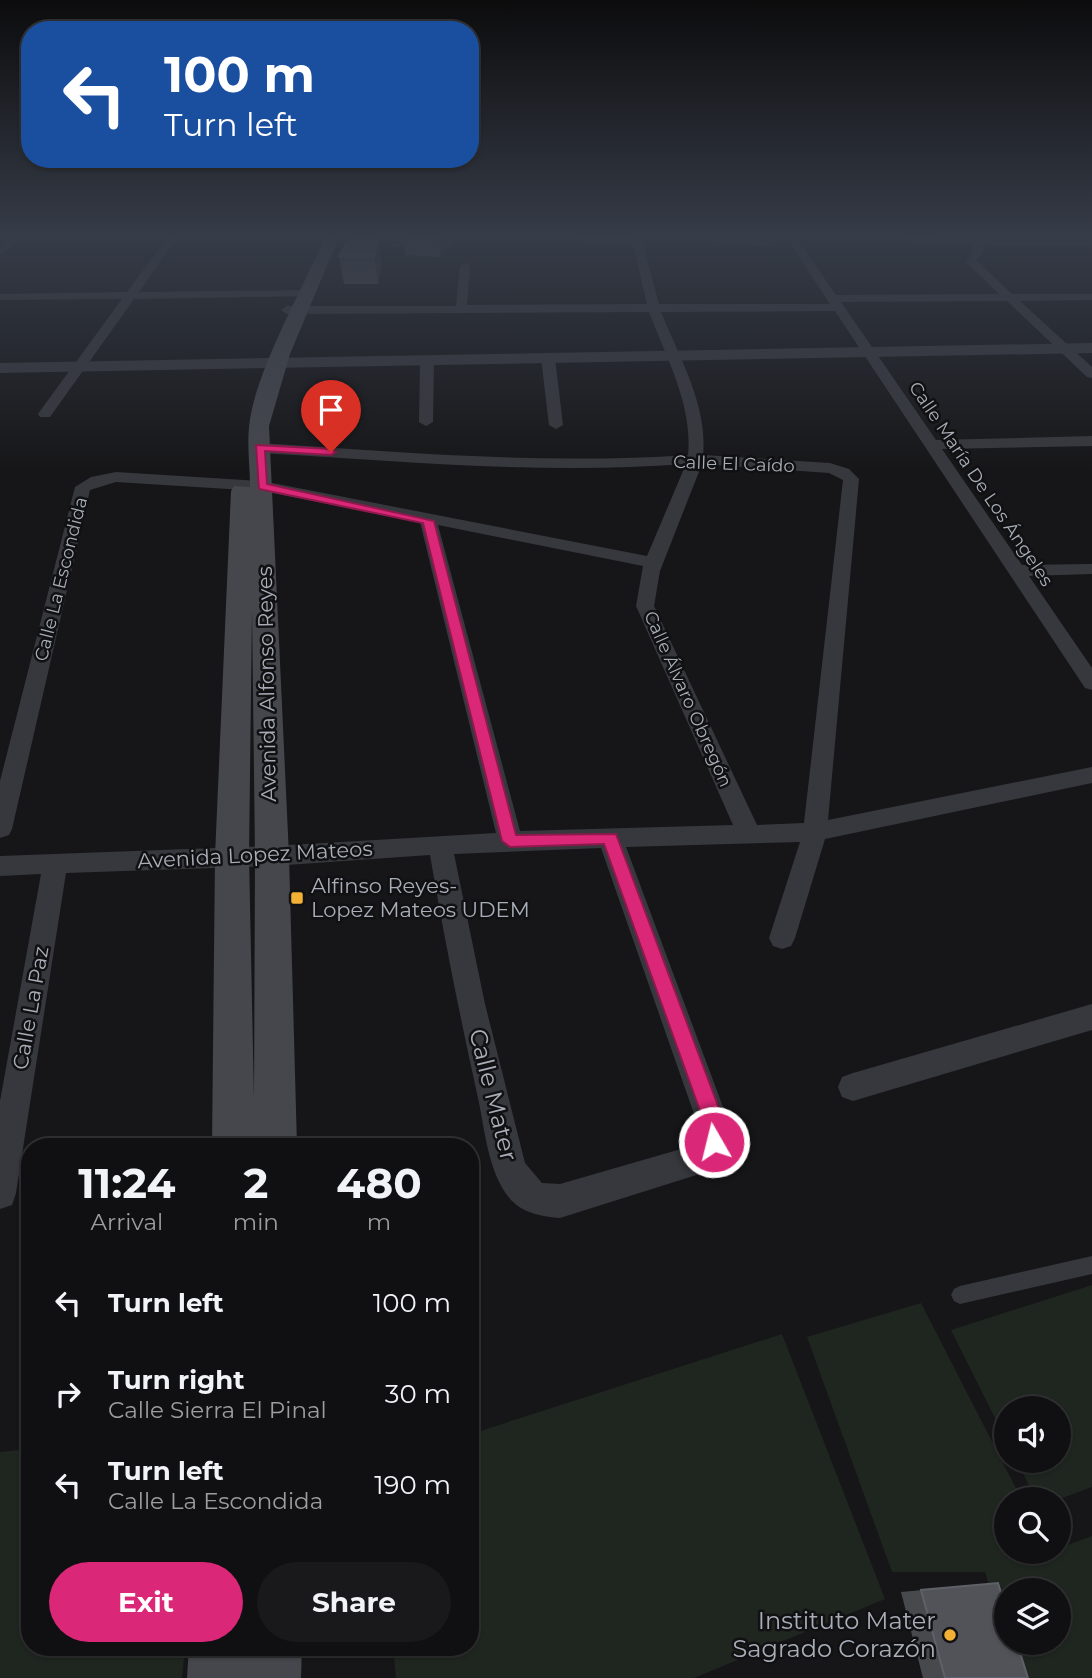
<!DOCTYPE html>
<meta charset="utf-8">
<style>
:root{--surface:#101012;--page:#19191b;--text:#f1f3f6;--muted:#9c9d9f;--line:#303032;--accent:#db2777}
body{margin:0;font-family:Montserrat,sans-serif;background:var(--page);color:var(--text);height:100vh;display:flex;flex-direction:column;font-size:26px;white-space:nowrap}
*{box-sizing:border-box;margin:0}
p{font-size:23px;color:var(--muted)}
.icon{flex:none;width:38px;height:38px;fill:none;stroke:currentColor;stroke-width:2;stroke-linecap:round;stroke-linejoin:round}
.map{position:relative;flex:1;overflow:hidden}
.sheet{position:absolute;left:21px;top:1138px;width:458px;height:518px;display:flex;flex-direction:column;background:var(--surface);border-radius:28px;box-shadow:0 2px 5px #0004,0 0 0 2px var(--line)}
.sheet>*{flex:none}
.guide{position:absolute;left:21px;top:21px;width:458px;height:147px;border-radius:28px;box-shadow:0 2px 5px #0004,0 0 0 2px var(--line);background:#1a4fa0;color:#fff;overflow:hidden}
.fabs{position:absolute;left:994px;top:1396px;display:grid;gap:14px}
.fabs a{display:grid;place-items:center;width:77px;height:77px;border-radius:50%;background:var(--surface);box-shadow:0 2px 5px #0004,0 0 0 2px var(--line);font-size:35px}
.pin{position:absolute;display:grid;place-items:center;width:60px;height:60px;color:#fff;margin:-72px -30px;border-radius:50% 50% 50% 0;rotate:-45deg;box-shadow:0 0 7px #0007}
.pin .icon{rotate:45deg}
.me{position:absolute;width:77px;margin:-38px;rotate:352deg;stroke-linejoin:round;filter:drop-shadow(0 0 5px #0008)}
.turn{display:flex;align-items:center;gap:24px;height:147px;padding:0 28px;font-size:32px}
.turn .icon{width:91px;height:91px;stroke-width:2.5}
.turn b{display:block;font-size:49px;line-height:60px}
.eta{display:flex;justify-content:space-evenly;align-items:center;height:119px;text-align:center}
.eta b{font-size:42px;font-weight:700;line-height:49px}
.primary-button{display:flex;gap:14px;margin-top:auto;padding:14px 28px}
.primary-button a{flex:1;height:80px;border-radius:42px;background:var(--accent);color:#fff;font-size:28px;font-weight:700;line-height:80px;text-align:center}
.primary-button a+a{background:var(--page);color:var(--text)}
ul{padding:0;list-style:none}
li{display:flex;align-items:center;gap:21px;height:91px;padding:0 28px}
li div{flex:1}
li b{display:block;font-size:26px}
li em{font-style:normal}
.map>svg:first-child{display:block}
</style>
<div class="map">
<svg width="1092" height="1678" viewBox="0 0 1092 1678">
<rect width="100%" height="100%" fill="#161618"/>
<!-- green -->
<g fill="#1e261f">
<path d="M 1092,1285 L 1092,1487 L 1057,1500 L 1036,1500 L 1017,1461 L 1059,1461 L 1059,1409 L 1006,1409 L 1006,1440 L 951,1330 Z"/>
<path d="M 921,1303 L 1022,1500 L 1006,1500 L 1006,1552 L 1059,1552 L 1059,1548 L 1092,1536 L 1092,1678 L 1017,1678 L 1007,1643 L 1059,1643 L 1059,1591 L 1006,1591 L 1006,1642 L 985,1572 L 892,1572 L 807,1337 Z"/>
<path d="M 782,1334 L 885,1599 L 694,1678 L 396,1678 L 393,1647 L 471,1647 L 471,1434 Z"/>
<path d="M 30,1449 L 30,1647 L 185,1647 L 182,1678 L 0,1678 L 0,1452 Z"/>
</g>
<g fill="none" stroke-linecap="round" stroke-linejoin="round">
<!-- service -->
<g fill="#37383d" fill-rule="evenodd">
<path d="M 404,237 L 409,237 L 403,245 L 391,248 L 391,246 L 399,243 Z"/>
<path d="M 710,237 L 715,237 L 718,240 L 768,241 L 771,240 L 770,237 L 774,237 L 777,241 L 769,245 L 717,244 Z"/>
<path d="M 1092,1256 L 1092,1274 L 960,1304 L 954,1301 L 951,1295 L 954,1289 L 960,1286 Z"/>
</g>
<!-- minor -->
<g fill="#37383d" fill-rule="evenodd">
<path d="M 12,237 L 23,237 L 0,256 L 0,248 Z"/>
<path d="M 168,237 L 178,237 L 139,292 L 309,290 L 315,293 L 309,296 L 134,299 L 50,417 L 40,417 L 38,414 L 40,411 L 122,299 L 0,300 L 0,294 L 127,292 Z"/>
<path d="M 578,237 L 628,237 L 642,241 L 659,304 L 830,304 L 786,237 L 796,237 L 836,295 L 999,294 L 966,262 L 974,251 L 969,244 L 897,242 L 897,238 L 901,237 L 1092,241 L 1092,247 L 980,245 L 985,251 L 976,260 L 1012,294 L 1092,294 L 1092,300 L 1020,301 L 1092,367 L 1092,378 L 1087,377 L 1007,301 L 841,302 L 936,440 L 1092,436 L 1092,446 L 942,449 L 1022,565 L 1092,564 L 1092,574 L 1029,576 L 1092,668 L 1092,690 L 1085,688 L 835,311 L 661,312 C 679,357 708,405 703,455 L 830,463 L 849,469 L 859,479 L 828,820 L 1092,767 L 1092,783 L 825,839 L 795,938 L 791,946 L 782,949 L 773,946 L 769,938 L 800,842 L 626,847 L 732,1131 L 718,1165 L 706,1172 L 560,1218 C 543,1217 523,1213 511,1200 C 488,1174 485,1130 478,1098 C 460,1017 444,937 430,855 L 272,866 L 66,873 L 16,1193 L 12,1205 L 0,1209 L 0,1101 L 41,874 L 0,876 L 0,856 L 272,846 L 496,833 L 420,522 L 262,491 L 116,482 L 90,490 L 12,829 L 9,835 L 0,838 L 0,781 L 75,487 L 91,477 L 116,472 L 262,481 L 647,556 L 686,464 C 543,475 402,461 259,453 L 251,448 L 259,443 C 402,452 545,465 688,455 C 693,405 666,357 649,312 L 287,314 L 281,310 L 287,306 L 456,306 L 460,266 L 465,263 L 470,266 L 467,305 L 647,304 L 633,245 L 574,242 L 574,238 ZM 702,464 L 829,473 L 843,480 L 804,823 L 757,825 L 654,606 L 660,571 ZM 438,525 L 643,566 L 636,606 L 733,825 L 520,831 ZM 601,848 L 700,1131 L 695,1143 L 688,1147 L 560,1184 L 542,1183 L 525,1163 L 485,1004 L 454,854 Z"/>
<path d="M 548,354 L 555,358 L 563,425 L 556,429 L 549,425 L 541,358 Z"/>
<path d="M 427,356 L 434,360 L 433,422 L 426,426 L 419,422 L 420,360 Z"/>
<path d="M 1092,1004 L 1092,1030 L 853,1101 L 842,1097 L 838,1087 L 842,1077 L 853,1073 Z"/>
</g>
<!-- tertiary -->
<path fill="#37383d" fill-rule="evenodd" d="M 1092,343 L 1092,353 L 0,373 L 0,363 Z"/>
<!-- secondary -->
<g fill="#45474d" fill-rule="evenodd">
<path d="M 325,237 L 339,237 L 290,354 L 269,426 L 289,856 L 297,1146 L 212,1146 L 215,856 L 231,491 L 234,486 L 250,487 C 250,467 247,446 249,427 C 254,373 303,289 325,237 ZM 252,610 L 255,856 L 254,1099 L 249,856 Z"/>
<path d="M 189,1647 L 302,1647 L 301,1678 L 187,1678 Z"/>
</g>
</g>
<!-- wall -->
<g fill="#47494d">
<path d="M 403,237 L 453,237 L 452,243 L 440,257 L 405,255 Z"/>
<path d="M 378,238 L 381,265 L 378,284 L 344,284 L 339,256 Z"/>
<path d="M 998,1583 L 1028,1678 L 923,1678 L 901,1592 Z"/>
</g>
<!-- shaded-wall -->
<g fill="#2f3033">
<path d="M 438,237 L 453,237 L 452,243 L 440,257 Z"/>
<path d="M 378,238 L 381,265 L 378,284 L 374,256 Z"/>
</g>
<!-- building -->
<g fill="#525359" stroke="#5f6168" stroke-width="2">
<path d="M 350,238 L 378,238 L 374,256 L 339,256 Z"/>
<path d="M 998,1583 L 1006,1609 L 1006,1643 L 1017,1643 L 1028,1678 L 945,1678 L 921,1590 Z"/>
</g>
<!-- sky -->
<linearGradient id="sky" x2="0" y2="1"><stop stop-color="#0c0c0d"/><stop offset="0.5" stop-color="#363c48"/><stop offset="1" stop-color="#363c48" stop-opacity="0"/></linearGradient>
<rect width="1092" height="472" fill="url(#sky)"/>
<!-- route -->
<path fill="#db2777" stroke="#8e194d" stroke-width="2" d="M 256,445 L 331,449 L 336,452 L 331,455 L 265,451 L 267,484 L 434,521 L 516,835 L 616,834 L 723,1119 L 727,1131 L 721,1149 L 714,1152 L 707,1149 C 703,1140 706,1129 703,1119 L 604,844 L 510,847 L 502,841 L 423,523 L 259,489 Z"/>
<!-- markers -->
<g fill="#f2b134" stroke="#111113" stroke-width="2.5">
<rect x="290" y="891" width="14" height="14" rx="3.5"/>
<circle cx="950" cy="1635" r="7"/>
</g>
<g text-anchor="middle" stroke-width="5" stroke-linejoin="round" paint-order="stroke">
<!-- far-street labels -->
<g font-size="18" fill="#a8adb8" stroke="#111113">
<text transform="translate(734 464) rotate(2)" y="6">Calle El Caído</text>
<text transform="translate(981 484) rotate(56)" y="6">Calle María De Los Ángeles</text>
<text transform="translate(61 579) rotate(-76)" y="6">Calle La Escondida</text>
<text transform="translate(688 699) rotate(66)" y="6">Calle Álvaro Obregón</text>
</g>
<!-- street labels -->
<g font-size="21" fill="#a8adb8" stroke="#111113">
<text transform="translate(267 684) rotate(-91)" y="7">Avenida Alfonso Reyes</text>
<text transform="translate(255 855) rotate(-3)" y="7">Avenida Lopez Mateos</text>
<text transform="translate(31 1008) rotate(-80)" y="7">Calle La Paz</text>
</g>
<!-- poi labels -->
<g font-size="21" fill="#a8adb8" stroke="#111113" text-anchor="start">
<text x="311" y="893">Alfinso Reyes-<tspan x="311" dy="24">Lopez Mateos UDEM</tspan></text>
</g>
<!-- near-street labels -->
<g font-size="24" fill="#a8adb8" stroke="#111113">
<text transform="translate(493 1095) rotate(76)" y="8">Calle Mater</text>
</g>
<!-- near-poi labels -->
<g font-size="24" fill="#a8adb8" stroke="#111113" text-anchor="end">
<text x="936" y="1629">Instituto Mater<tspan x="936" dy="28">Sagrado Corazón</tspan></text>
</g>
</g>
</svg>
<div class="fabs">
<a><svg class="icon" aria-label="sound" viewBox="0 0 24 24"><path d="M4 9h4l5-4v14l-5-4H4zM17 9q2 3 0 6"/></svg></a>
<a><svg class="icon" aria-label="search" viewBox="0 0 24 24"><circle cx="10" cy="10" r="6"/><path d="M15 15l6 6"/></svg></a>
<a><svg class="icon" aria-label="layers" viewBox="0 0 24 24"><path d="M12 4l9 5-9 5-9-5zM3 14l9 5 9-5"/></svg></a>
</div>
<div class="pin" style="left:331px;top:452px;background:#d93025"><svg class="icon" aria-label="arrive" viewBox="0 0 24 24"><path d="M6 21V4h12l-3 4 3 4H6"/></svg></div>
<svg class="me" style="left:714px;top:1142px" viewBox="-20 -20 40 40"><circle r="17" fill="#db2777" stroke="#fff" stroke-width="3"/><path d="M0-11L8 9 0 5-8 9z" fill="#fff"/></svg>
<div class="guide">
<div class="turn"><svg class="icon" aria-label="left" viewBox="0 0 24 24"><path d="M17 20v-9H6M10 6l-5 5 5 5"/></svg><div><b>100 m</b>Turn left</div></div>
</div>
<section class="sheet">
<div class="eta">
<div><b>11:24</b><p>Arrival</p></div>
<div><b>2</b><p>min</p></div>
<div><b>480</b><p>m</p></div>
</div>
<ul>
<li><svg class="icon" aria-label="left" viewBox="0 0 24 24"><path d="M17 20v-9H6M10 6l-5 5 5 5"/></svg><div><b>Turn left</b></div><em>100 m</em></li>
<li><svg class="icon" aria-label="right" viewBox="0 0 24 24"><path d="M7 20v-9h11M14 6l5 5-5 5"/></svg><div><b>Turn right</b><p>Calle Sierra El Pinal</p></div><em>30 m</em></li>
<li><svg class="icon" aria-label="left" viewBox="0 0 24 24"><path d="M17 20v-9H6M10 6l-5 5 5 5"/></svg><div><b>Turn left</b><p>Calle La Escondida</p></div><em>190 m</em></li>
</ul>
<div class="primary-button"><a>Exit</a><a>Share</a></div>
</section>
</div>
